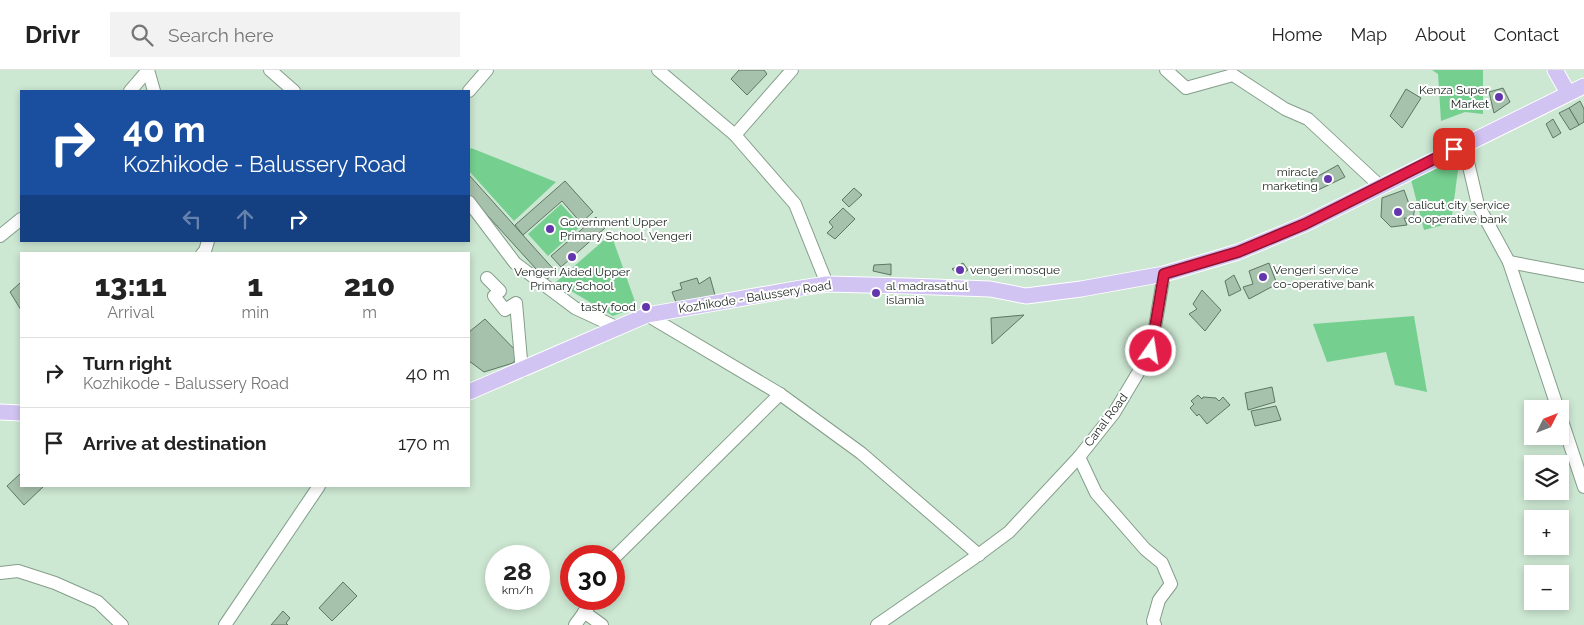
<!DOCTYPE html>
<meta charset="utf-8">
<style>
:root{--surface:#fff;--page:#f2f2f2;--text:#222;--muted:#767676;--line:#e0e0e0}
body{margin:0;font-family:Raleway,sans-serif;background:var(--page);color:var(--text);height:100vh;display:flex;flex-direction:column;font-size:19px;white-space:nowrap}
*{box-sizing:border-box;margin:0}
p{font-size:16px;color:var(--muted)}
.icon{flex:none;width:28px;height:28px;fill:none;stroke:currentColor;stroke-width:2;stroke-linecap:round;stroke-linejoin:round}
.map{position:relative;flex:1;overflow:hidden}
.panel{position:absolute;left:20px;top:182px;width:450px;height:235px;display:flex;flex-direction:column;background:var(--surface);border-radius:0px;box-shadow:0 2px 8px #0003}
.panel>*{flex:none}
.banner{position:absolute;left:20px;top:20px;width:450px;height:152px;border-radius:0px;box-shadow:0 2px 8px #0003;background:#1a4fa0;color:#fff;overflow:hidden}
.needle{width:32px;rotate:48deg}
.fabs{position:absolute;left:1524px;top:330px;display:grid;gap:10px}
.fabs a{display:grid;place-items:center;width:45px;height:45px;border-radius:0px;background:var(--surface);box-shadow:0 2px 8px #0003;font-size:25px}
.speed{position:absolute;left:485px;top:475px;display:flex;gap:10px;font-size:25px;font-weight:700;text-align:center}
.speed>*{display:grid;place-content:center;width:65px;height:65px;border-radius:50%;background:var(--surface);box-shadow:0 2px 8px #0003;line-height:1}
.speed small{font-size:12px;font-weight:400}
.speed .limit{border:8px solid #d22;background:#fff;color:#111}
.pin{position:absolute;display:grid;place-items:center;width:42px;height:42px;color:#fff;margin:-21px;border-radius:10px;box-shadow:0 2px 8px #0006}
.me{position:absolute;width:55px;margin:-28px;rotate:13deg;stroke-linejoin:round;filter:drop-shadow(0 0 4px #0008)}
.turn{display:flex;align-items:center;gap:18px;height:105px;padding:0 20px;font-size:22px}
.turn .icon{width:65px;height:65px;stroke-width:2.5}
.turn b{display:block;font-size:35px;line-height:42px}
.lanes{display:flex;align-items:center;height:48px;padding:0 20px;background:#0003;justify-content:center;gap:25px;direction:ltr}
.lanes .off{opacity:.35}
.eta{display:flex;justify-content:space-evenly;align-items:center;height:85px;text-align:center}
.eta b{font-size:30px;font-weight:800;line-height:35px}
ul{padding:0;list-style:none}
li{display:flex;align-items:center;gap:15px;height:70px;padding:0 20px;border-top:1px solid var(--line)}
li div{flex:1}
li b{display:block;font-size:19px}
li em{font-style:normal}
header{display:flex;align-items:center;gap:30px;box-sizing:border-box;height:70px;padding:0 25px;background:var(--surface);border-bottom:1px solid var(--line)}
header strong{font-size:24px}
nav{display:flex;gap:28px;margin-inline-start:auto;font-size:18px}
.search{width:350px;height:45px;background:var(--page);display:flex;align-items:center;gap:12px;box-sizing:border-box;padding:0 18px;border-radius:0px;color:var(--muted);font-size:19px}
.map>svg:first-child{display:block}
</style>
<header>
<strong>Drivr</strong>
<div class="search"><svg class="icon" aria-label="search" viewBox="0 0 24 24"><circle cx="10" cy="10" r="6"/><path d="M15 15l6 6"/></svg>Search here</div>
<nav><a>Home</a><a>Map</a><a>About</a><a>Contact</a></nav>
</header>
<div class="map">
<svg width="1584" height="555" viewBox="0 0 1584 555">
<rect width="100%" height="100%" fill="#cce7d2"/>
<!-- green -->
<g fill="#75d090">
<path d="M 1432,0 L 1483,0 L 1483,44 L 1465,42 L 1441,51 L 1438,4 Z"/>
<path d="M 471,78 L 556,112 L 514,151 L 469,101 L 469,80 Z"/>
<path d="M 1460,85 L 1451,153 L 1424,160 L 1408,98 Z"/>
<path d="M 561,134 L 581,156 L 548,186 L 528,164 Z"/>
<path d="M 611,164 L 637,237 L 613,246 L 556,212 Z"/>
<path d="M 1414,246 L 1427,322 L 1395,315 L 1386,282 L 1327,292 L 1313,254 Z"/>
</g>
<!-- building -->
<g fill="#a6c1ac" stroke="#5e7663">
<path d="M 739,0 L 764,0 L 767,4 L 747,25 L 731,9 Z"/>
<path d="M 1503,18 L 1510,32 L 1494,43 L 1489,22 Z"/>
<path d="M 1406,19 L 1421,28 L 1402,58 L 1390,46 Z"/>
<path d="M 1580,31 L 1584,39 L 1584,52 L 1579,55 L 1569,38 Z"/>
<path d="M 1569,38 L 1579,55 L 1570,60 L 1559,43 Z"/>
<path d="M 1553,49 L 1561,63 L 1553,68 L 1546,54 Z"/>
<path d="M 1338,95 L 1345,107 L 1316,121 L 1311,110 Z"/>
<path d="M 469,105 L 556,202 L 546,210 L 469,125 Z"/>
<path d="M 565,111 L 593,142 L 581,153 L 562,131 L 523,165 L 515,155 Z"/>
<path d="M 854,118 L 862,125 L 849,137 L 842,130 Z"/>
<path d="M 1404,120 L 1409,134 L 1415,136 L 1413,149 L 1404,148 L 1407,155 L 1391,157 L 1381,147 L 1382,128 Z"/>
<path d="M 843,138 L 855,149 L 835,169 L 827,163 L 833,157 L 829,152 Z"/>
<path d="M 596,147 L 605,158 L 561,197 L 551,186 Z"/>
<path d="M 963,193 L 968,200 L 960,206 L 952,199 Z"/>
<path d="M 1269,193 L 1277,214 L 1249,229 L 1243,217 L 1253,214 L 1249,201 Z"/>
<path d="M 891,194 L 891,205 L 873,201 L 874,195 Z"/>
<path d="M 1234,205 L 1241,220 L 1229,226 L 1225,211 Z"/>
<path d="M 710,207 L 715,225 L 677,235 L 672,222 L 682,219 L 680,213 L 697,208 L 699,214 Z"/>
<path d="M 20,213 L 21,216 L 21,240 L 10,222 Z"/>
<path d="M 1202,220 L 1221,240 L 1205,261 L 1189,244 L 1197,239 L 1193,234 Z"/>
<path d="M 1024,245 L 992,274 L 991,248 Z"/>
<path d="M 485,249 L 519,284 L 513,293 L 484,302 L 469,291 L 469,262 Z"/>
<path d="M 1272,317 L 1275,332 L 1248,340 L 1245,323 Z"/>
<path d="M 1198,325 L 1202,329 L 1203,327 L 1216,328 L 1219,331 L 1223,327 L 1230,335 L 1207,354 L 1199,344 L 1197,346 L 1190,338 L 1194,334 L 1191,331 Z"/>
<path d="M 1276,336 L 1281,350 L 1255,356 L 1251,341 Z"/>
<path d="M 21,403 L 21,416 L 44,416 L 24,435 L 7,416 Z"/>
<path d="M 343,512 L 357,526 L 332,551 L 319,538 Z"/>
<path d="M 283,541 L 290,548 L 286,553 L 288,555 L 271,555 Z"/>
</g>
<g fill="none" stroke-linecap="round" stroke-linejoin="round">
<defs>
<g id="minor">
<path d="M 148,0 L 154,21"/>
<path d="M 270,0 L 294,21"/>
<path d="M 658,0 L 735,65 L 795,134 L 827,214"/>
<path d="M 1166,0 L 1186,18 L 1233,5 L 1285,39 L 1308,49 L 1380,116"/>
<path d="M 130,21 L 148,0"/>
<path d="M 469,21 L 487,0"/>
<path d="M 735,65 L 792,0"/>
<path d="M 1464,75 L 1478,135 L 1509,192 L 1558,339"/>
<path d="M 469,132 L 515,193 L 575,238 L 618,258"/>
<path d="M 0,166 L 21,149"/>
<path d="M 202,184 L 205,181 L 208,171"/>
<path d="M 1509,192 L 1584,206"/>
<path d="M 487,208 L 500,221 L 494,226 L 505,240 L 516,233 L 522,301"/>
<path d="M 780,324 L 861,383 L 979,485"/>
<path d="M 1560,345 L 1584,417"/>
<path d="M 614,488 L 780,324 L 647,245"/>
<path d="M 0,503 L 18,501 L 55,513 L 98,532 L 122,555"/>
<path d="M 584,542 L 602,555"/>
<path d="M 225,555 L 319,416"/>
<path d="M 575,555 L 594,529"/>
<path d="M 877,555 L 974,488 L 1009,462 L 1079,387"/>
<path d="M 1155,555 L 1153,551 L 1159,530 L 1171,514 L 1162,493 L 1145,479 L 1096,423 L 1079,387 L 1114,343 L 1151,281 L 1164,204"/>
</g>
<g id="major">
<path d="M 1555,0 L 1568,23"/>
<path d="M 469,322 L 647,245 L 801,218 L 827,214 L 907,216 L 990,219 L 1026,226 L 1081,219 L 1164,204 L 1238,182 L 1305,154 L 1584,16"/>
<path d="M 0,342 L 21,343"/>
</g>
</defs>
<!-- minor casing -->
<use href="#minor" stroke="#849e8a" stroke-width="14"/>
<!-- major casing -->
<use href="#major" stroke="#fff" stroke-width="17"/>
<!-- minor -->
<use href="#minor" stroke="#fff" stroke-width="12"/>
<!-- major -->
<use href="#major" stroke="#d1c4f3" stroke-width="15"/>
</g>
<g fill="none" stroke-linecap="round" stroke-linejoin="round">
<defs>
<path id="route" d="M 1151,281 L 1164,204 L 1238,182 L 1305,154 L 1454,79"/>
</defs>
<!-- route casing -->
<use href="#route" stroke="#92132f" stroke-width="12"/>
<!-- route -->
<use href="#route" stroke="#e11d48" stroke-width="9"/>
</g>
<!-- markers -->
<g fill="#6436ad" stroke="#fff" stroke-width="2">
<circle cx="1499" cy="27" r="5"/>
<circle cx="1328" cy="109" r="5"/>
<circle cx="1398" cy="142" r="5"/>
<circle cx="550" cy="159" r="5"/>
<circle cx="572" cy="187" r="5"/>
<circle cx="960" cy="200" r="5"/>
<circle cx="1263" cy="207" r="5"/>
<circle cx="876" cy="223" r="5"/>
<circle cx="646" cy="237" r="5"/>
</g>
<g text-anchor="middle" stroke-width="4" stroke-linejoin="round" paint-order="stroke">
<!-- poi labels -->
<g font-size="12" fill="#17211a" stroke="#fff" text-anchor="start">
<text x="1489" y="24" text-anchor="end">Kenza Super<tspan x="1489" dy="14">Market</tspan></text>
<text x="1318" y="106" text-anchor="end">miracle<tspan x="1318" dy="14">marketing</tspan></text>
<text x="1408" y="139">calicut city service<tspan x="1408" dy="14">co operative bank</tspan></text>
<text x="560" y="156">Government Upper<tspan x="560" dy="14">Primary School, Vengeri</tspan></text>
<text x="970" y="204">vengeri mosque</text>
<text x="1273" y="204">Vengeri service<tspan x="1273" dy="14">co-operative bank</tspan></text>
<text x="572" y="206" text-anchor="middle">Vengeri Aided Upper<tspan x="572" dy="14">Primary School</tspan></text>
<text x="886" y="220">al madrasathul<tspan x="886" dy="14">islamia</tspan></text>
<text x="636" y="241" text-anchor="end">tasty food</text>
</g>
<!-- street labels -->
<g font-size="12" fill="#17211a" stroke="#fff">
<text transform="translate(755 227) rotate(-9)" y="4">Kozhikode - Balussery Road</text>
<text transform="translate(1106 350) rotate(-53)" y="4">Canal Road</text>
</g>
</g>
</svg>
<div class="fabs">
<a><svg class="needle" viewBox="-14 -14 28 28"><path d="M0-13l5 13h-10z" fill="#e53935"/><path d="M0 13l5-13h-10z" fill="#767676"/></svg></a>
<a><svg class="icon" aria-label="layers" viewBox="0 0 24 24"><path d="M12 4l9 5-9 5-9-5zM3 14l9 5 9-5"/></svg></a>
<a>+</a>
<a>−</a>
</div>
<div class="speed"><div>28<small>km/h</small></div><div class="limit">30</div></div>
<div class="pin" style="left:1454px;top:79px;background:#d93025"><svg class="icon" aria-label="arrive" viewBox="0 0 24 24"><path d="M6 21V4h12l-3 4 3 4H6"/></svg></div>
<svg class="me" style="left:1151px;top:281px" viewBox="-20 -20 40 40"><circle r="17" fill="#e11d48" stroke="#fff" stroke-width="3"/><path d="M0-11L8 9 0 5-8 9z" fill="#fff"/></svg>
<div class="banner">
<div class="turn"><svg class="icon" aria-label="right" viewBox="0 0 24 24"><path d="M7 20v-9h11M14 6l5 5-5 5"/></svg><div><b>40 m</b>Kozhikode - Balussery Road</div></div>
<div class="lanes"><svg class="icon off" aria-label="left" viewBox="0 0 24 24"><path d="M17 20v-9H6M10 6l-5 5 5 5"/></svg><svg class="icon off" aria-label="ahead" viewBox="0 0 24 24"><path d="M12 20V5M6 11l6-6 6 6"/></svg><svg class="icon" aria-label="right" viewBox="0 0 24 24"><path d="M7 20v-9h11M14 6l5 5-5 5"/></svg></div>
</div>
<section class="panel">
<div class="eta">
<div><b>13:11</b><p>Arrival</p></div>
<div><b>1</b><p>min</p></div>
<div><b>210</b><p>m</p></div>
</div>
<ul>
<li><svg class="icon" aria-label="right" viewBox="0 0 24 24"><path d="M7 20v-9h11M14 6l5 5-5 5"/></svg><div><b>Turn right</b><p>Kozhikode - Balussery Road</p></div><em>40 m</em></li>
<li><svg class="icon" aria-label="arrive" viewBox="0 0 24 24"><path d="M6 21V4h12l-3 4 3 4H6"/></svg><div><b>Arrive at destination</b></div><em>170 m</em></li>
</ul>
</section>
</div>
